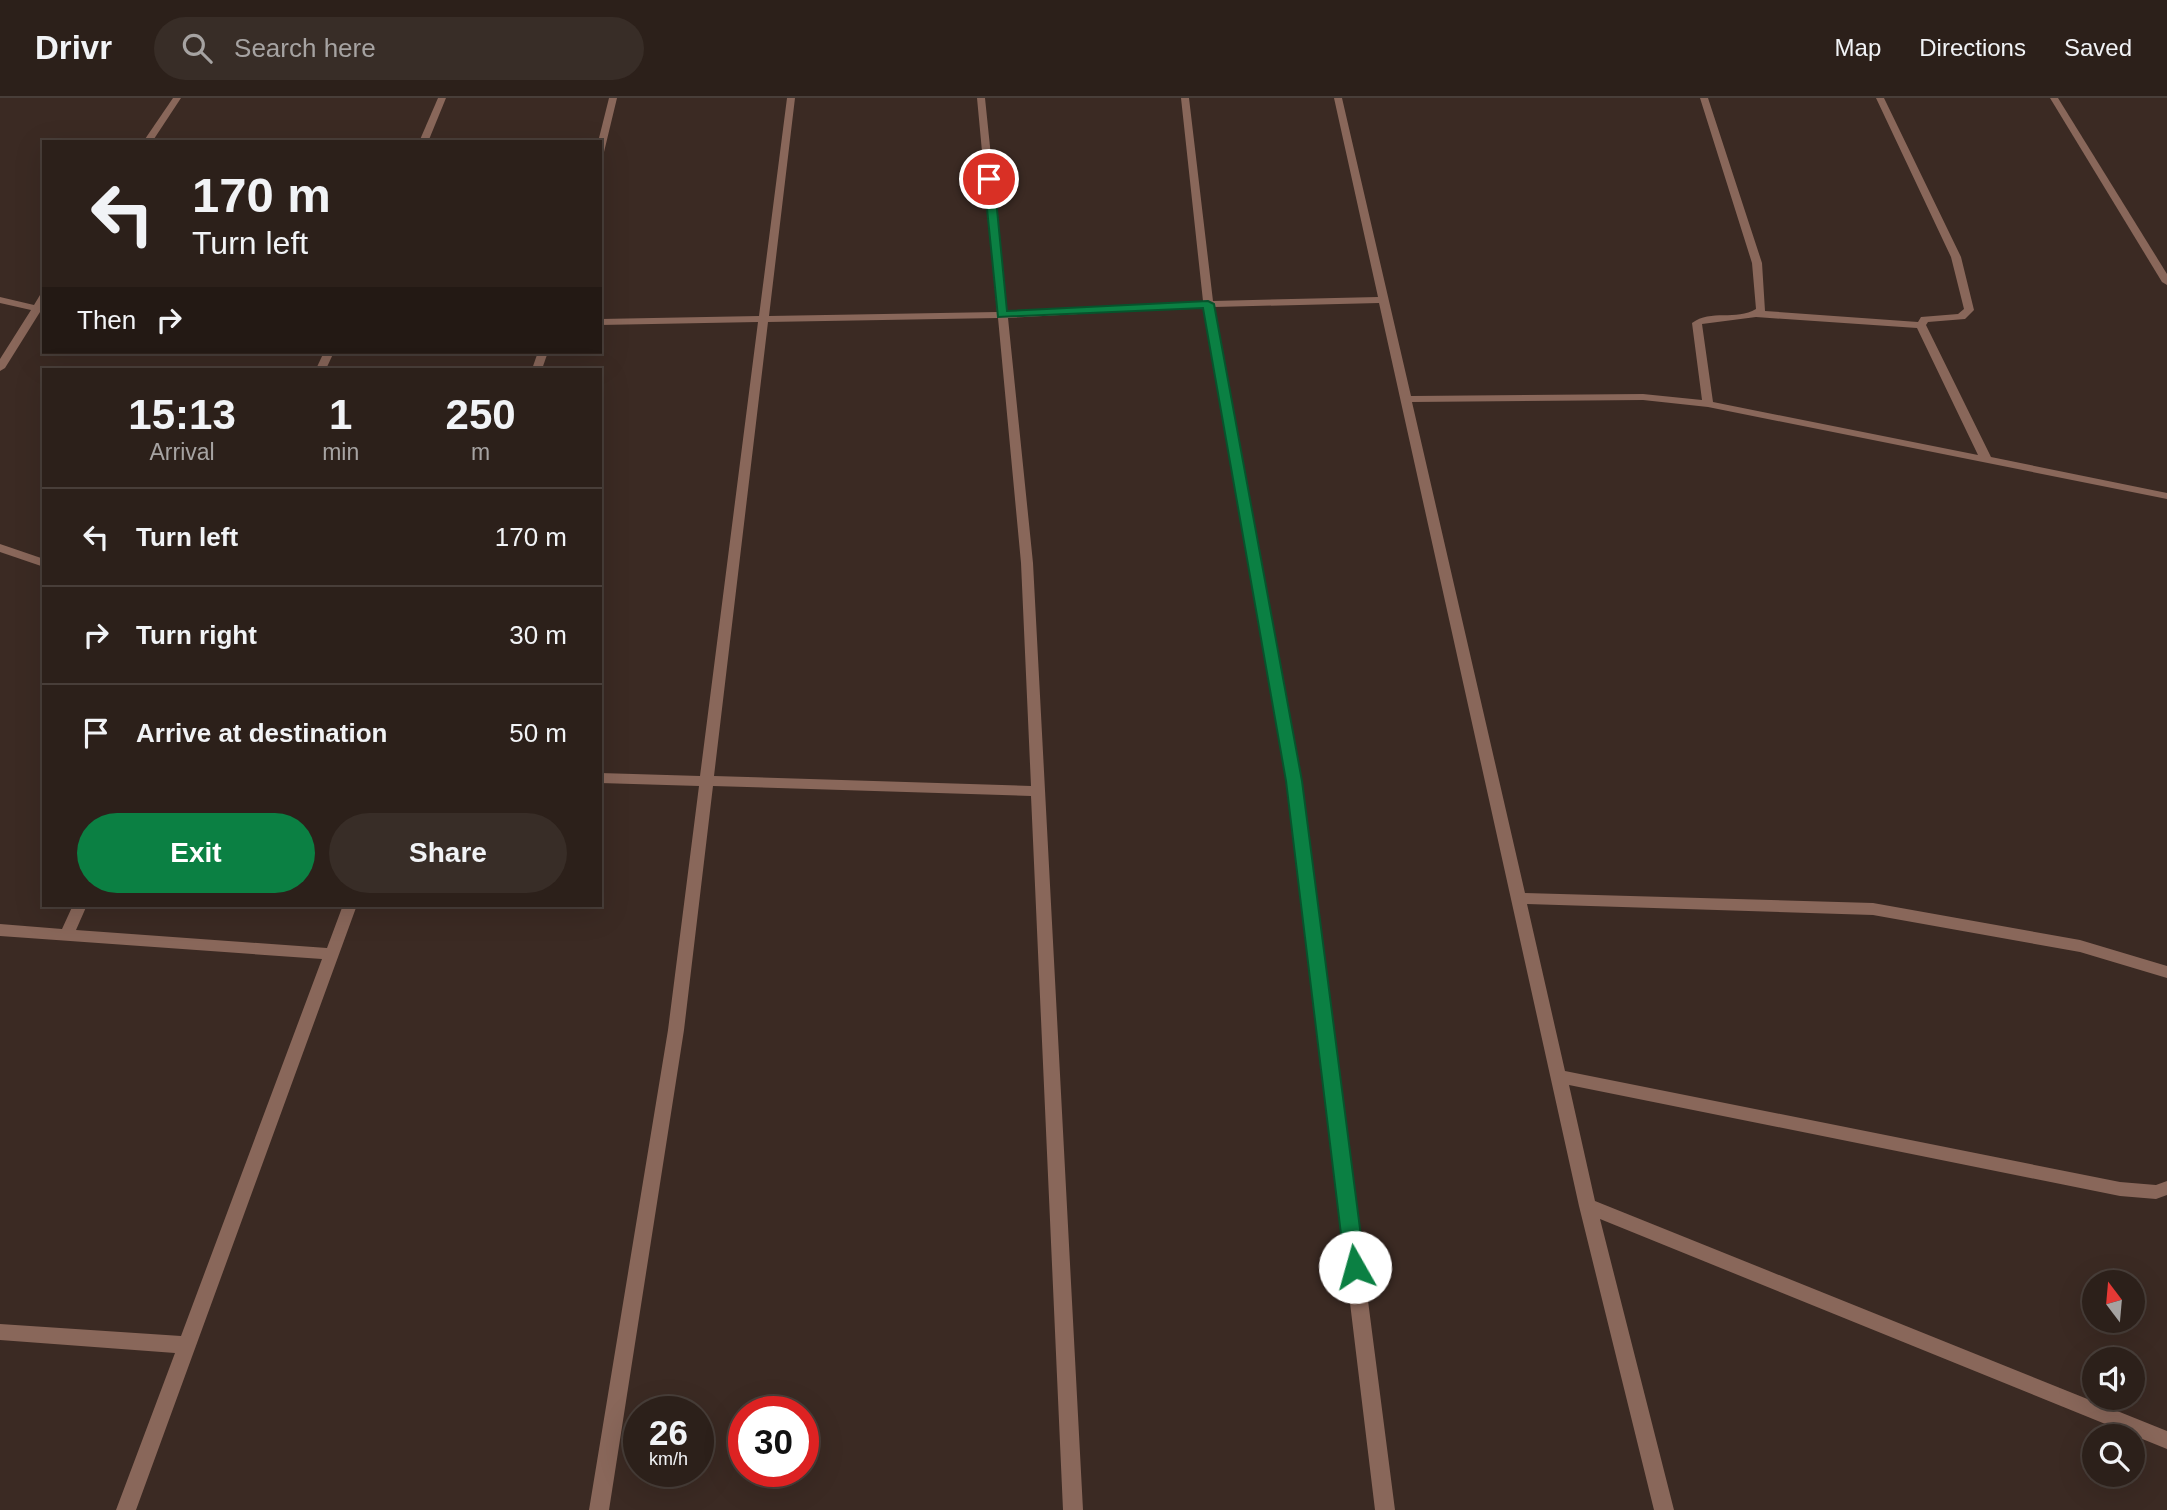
<!DOCTYPE html>
<style>
:root{--surface:#2c201a;--page:#382d27;--text:#f1f3f6;--muted:#a6a3a2;--line:#483e39;--accent:#0b8043}
body{margin:0;font-family:Arial,sans-serif;background:var(--page);color:var(--text);height:100vh;display:flex;flex-direction:column;font-size:26px;white-space:nowrap}
*{box-sizing:border-box;margin:0}
p{font-size:23px;color:var(--muted)}
.icon{flex:none;width:38px;height:38px;fill:none;stroke:currentColor;stroke-width:2;stroke-linecap:round;stroke-linejoin:round}
.map{position:relative;flex:1;overflow:hidden}
.side{position:absolute;left:42px;top:270px;width:560px;height:539px;display:flex;flex-direction:column;background:var(--surface);border-radius:0px;box-shadow:0 7px 28px #0002,0 0 0 2px var(--line)}
.side>*{flex:none}
.hud{position:absolute;left:42px;top:42px;width:560px;height:214px;border-radius:0px;box-shadow:0 7px 28px #0002,0 0 0 2px var(--line);background:#2c201a;color:var(--text);overflow:hidden}
.needle{width:46px;rotate:344deg}
.tools{position:absolute;left:2082px;top:1172px;display:grid;gap:14px}
.tools a{display:grid;place-items:center;width:63px;height:63px;border-radius:50%;background:var(--surface);box-shadow:0 7px 28px #0002,0 0 0 2px var(--line);font-size:35px}
.speed{position:absolute;left:623px;top:1298px;display:flex;gap:14px;font-size:35px;font-weight:700;text-align:center}
.speed>*{display:grid;place-content:center;width:91px;height:91px;border-radius:50%;background:var(--surface);box-shadow:0 7px 28px #0002,0 0 0 2px var(--line);line-height:1}
.speed small{font-size:18px;font-weight:400}
.speed .limit{border:10px solid #d22;background:#fff;color:#111}
.pin{position:absolute;display:grid;place-items:center;width:60px;height:60px;color:#fff;margin:-30px;border:4px solid #fff;border-radius:50%;box-shadow:0 2px 7px #0007}
.me{position:absolute;width:77px;margin:-38px;rotate:353deg;stroke-linejoin:round;filter:drop-shadow(0 0 5px #0008)}
.turn{display:flex;align-items:center;gap:24px;height:147px;padding:0 35px;font-size:32px}
.turn .icon{width:91px;height:91px;stroke-width:2.5}
.turn b{display:block;font-size:49px;line-height:60px}
.then{display:flex;align-items:center;height:66px;padding:0 35px;background:#0003;gap:14px;font-size:26px}
.eta{display:flex;justify-content:space-evenly;align-items:center;height:119px;text-align:center}
.eta b{font-size:42px;font-weight:700;line-height:49px}
.action{display:flex;gap:14px;margin-top:auto;padding:14px 35px}
.action a{flex:1;height:80px;border-radius:42px;background:var(--accent);color:#fff;font-size:28px;font-weight:700;line-height:80px;text-align:center}
.action a+a{background:var(--page);color:var(--text)}
ul{padding:0;list-style:none}
li{display:flex;align-items:center;gap:21px;height:98px;padding:0 35px;border-top:2px solid var(--line)}
li div{flex:1}
li b{display:block;font-size:26px}
li em{font-style:normal}
header{display:flex;align-items:center;gap:42px;box-sizing:border-box;height:98px;padding:0 35px;background:var(--surface);border-bottom:2px solid var(--line)}
header strong{font-size:33px}
nav{display:flex;gap:38px;margin-inline-start:auto;font-size:24px}
.search{width:490px;height:63px;background:var(--page);display:flex;align-items:center;gap:18px;box-sizing:border-box;padding:0 24px;border-radius:38px;color:var(--muted);font-size:26px}
.map>svg:first-child{display:block}
</style>
<header>
<strong>Drivr</strong>
<div class="search"><svg class="icon" aria-label="search" viewBox="0 0 24 24"><circle cx="10" cy="10" r="6"/><path d="M15 15l6 6"/></svg>Search here</div>
<nav><a>Map</a><a>Directions</a><a>Saved</a></nav>
</header>
<div class="map">
<svg width="2167" height="1412" viewBox="0 0 2167 1412">
<rect width="100%" height="100%" fill="#3b2a23"/>
<g fill="none" stroke-linecap="round" stroke-linejoin="round">
<!-- minor -->
<g fill="#89675a" fill-rule="evenodd">
<path d="M 173,0 L 181,0 L 152,44 L 143,44 Z"/>
<path d="M 438,0 L 446,0 L 428,44 L 419,44 Z"/>
<path d="M 609,0 L 617,0 L 604,54 L 600,57 L 600,44 L 598,44 Z"/>
<path d="M 787,0 L 795,0 L 769,218 L 997,214 L 977,0 L 985,0 L 1007,214 L 1203,203 L 1181,0 L 1189,0 L 1213,203 L 1378,199 L 1334,0 L 1342,0 L 1411,298 L 1643,296 L 1702,302 L 1692,225 C 1711,211 1736,223 1756,211 L 1752,165 L 1700,0 L 1708,0 L 1762,165 L 1765,213 L 1918,224 L 1921,219 L 1958,216 L 1964,211 L 1951,159 L 1876,0 L 1884,0 L 1961,159 L 1974,212 L 1965,221 L 1928,224 L 1926,227 L 1991,359 L 2167,395 L 2167,401 L 1708,309 L 1643,302 L 1412,304 L 1525,795 L 1873,805 L 2080,842 L 2167,868 L 2167,880 L 2080,854 L 1873,817 L 1527,806 L 1565,973 L 2120,1084 L 2156,1087 L 2167,1083 L 2167,1097 L 2156,1101 L 2120,1098 L 1569,987 L 1595,1103 L 2167,1333 L 2167,1351 L 1600,1121 L 1674,1412 L 1654,1412 L 1579,1108 L 1379,205 L 1214,209 L 1301,683 L 1395,1412 L 1375,1412 L 1287,683 L 1204,209 L 1008,220 L 1033,465 L 1083,1412 L 1063,1412 L 1031,698 L 713,688 L 684,932 L 609,1412 L 589,1412 L 668,932 L 699,688 L 600,685 L 600,675 L 700,678 L 758,224 L 600,227 L 600,221 L 759,218 ZM 1756,219 L 1917,230 L 1978,357 L 1713,304 L 1702,226 ZM 998,220 L 1021,465 L 1031,688 L 714,678 L 768,224 Z"/>
<path d="M 2050,0 L 2058,0 L 2167,176 L 2167,187 L 2162,184 Z"/>
<path d="M 44,196 L 44,215 L 40,214 L 5,270 L 0,273 L 0,261 L 31,212 L 0,205 L 0,199 L 34,207 L 40,197 Z"/>
<path d="M 324,254 L 334,254 L 326,271 L 316,271 Z"/>
<path d="M 538,254 L 548,254 L 542,271 L 532,271 Z"/>
<path d="M 0,446 L 44,461 L 44,469 L 0,454 Z"/>
<path d="M 73,807 L 87,807 L 76,832 L 327,850 L 343,807 L 357,807 L 136,1412 L 116,1412 L 175,1255 L 0,1242 L 0,1226 L 181,1238 L 322,861 L 0,838 L 0,826 L 62,831 Z"/>
</g>
</g>
<!-- route -->
<path fill="#0b8043" stroke="#07532c" stroke-width="2" d="M 989,78 L 994,81 L 1007,213 L 1208,203 L 1214,206 L 1302,683 L 1365,1169 L 1362,1175 L 1355,1178 L 1348,1175 L 1345,1169 L 1286,683 L 1203,210 L 998,219 L 984,81 Z"/>
</svg>
<div class="tools">
<a><svg class="needle" viewBox="-14 -14 28 28"><path d="M0-13l5 13h-10z" fill="#e53935"/><path d="M0 13l5-13h-10z" fill="#a6a3a2"/></svg></a>
<a><svg class="icon" aria-label="sound" viewBox="0 0 24 24"><path d="M4 9h4l5-4v14l-5-4H4zM17 9q2 3 0 6"/></svg></a>
<a><svg class="icon" aria-label="search" viewBox="0 0 24 24"><circle cx="10" cy="10" r="6"/><path d="M15 15l6 6"/></svg></a>
</div>
<div class="speed"><div>26<small>km/h</small></div><div class="limit">30</div></div>
<div class="pin" style="left:989px;top:81px;background:#d93025"><svg class="icon" aria-label="arrive" viewBox="0 0 24 24"><path d="M6 21V4h12l-3 4 3 4H6"/></svg></div>
<svg class="me" style="left:1355px;top:1169px" viewBox="-20 -20 40 40"><circle r="19" fill="#fff"/><path d="M0-13L10 11 0 6-10 11z" fill="#0b8043"/></svg>
<div class="hud">
<div class="turn"><svg class="icon" aria-label="left" viewBox="0 0 24 24"><path d="M17 20v-9H6M10 6l-5 5 5 5"/></svg><div><b>170 m</b>Turn left</div></div>
<div class="then">Then<svg class="icon" aria-label="right" viewBox="0 0 24 24"><path d="M7 20v-9h11M14 6l5 5-5 5"/></svg></div>
</div>
<section class="side">
<div class="eta">
<div><b>15:13</b><p>Arrival</p></div>
<div><b>1</b><p>min</p></div>
<div><b>250</b><p>m</p></div>
</div>
<ul>
<li><svg class="icon" aria-label="left" viewBox="0 0 24 24"><path d="M17 20v-9H6M10 6l-5 5 5 5"/></svg><div><b>Turn left</b></div><em>170 m</em></li>
<li><svg class="icon" aria-label="right" viewBox="0 0 24 24"><path d="M7 20v-9h11M14 6l5 5-5 5"/></svg><div><b>Turn right</b></div><em>30 m</em></li>
<li><svg class="icon" aria-label="arrive" viewBox="0 0 24 24"><path d="M6 21V4h12l-3 4 3 4H6"/></svg><div><b>Arrive at destination</b></div><em>50 m</em></li>
</ul>
<div class="action"><a>Exit</a><a>Share</a></div>
</section>
</div>
